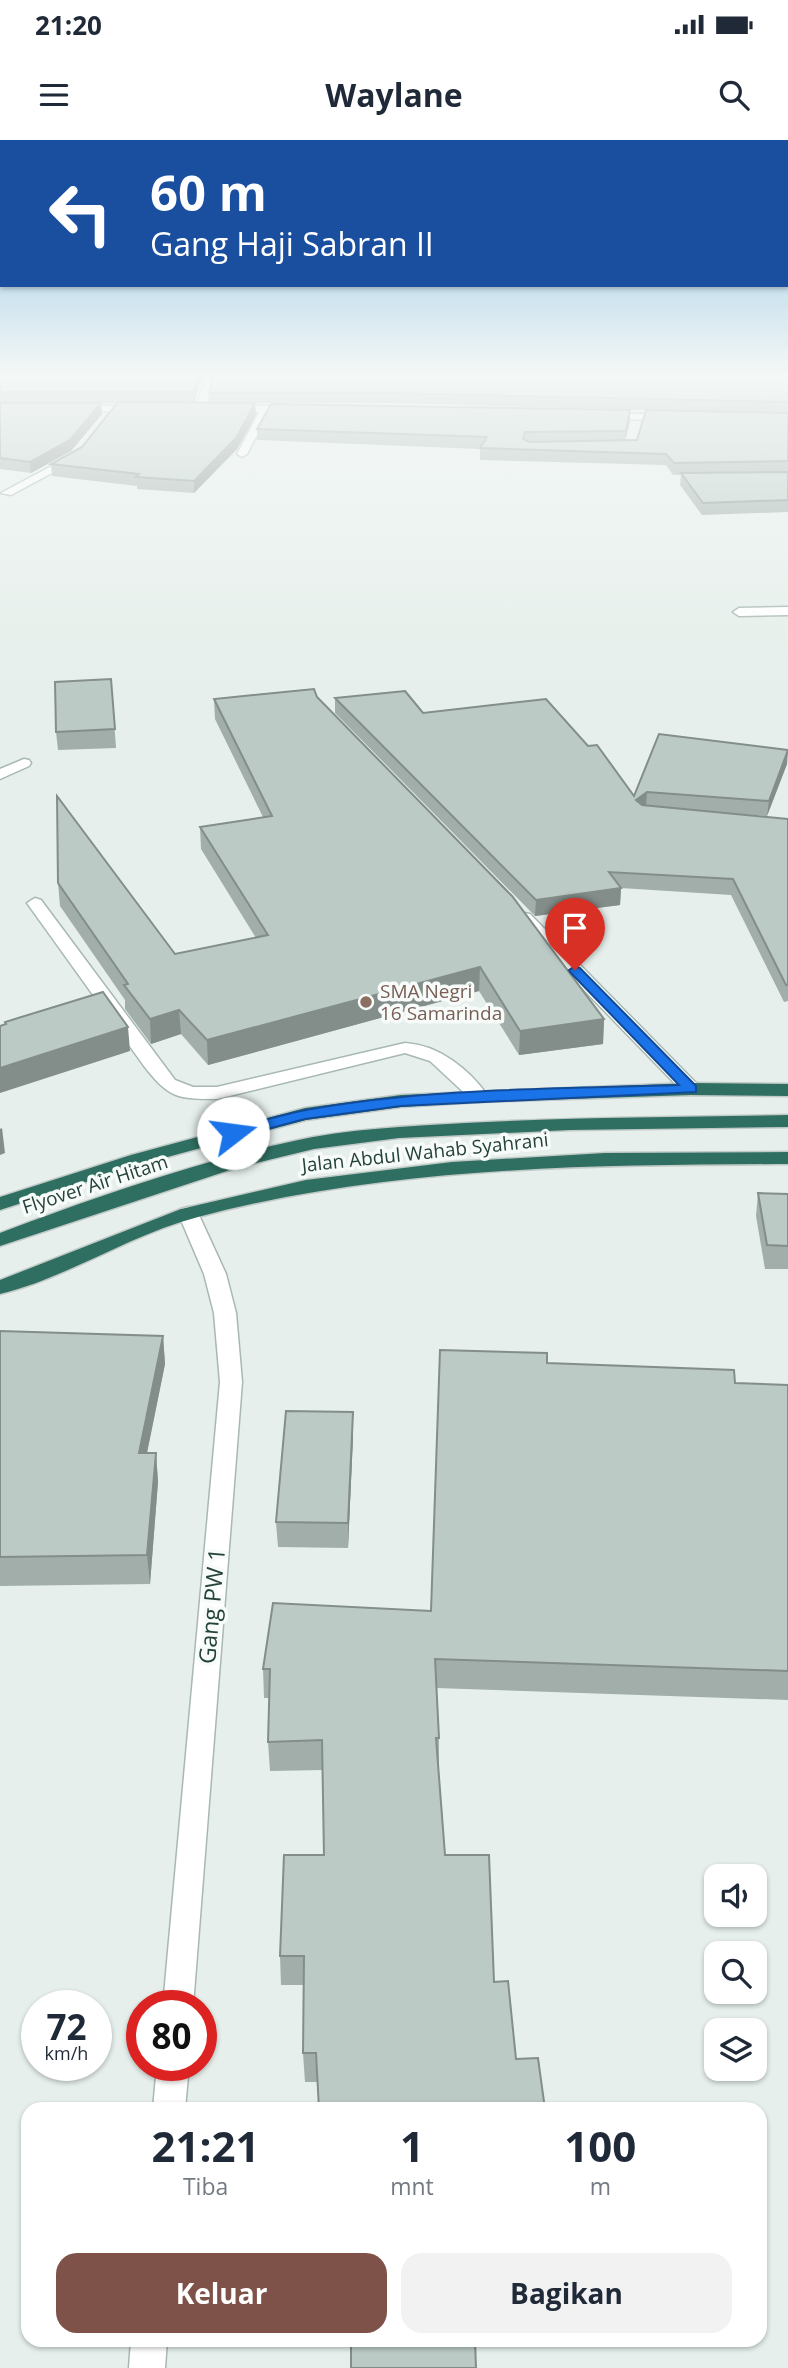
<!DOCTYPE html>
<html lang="id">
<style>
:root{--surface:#fff;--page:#f2f2f3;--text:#1f2937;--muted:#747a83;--accent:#7f5249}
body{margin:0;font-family:"Open Sans",sans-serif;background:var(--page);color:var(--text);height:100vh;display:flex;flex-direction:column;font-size:26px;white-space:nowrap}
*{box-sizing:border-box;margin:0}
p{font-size:23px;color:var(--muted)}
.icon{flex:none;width:38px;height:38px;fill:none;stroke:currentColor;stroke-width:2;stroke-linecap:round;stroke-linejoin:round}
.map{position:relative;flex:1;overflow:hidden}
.panel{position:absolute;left:21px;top:1962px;width:746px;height:245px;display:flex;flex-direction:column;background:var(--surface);border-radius:21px;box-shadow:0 2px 5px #0004}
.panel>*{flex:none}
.banner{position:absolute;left:0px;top:0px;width:789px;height:147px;box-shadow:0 2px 5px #0004;background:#1a4fa0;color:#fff;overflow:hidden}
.tools{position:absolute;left:704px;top:1724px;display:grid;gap:14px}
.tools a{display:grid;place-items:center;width:63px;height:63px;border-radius:14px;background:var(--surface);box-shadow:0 2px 5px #0004;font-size:35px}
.speed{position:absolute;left:21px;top:1850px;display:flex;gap:14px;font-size:35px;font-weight:700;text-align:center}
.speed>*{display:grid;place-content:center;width:91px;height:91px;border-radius:50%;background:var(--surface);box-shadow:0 2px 5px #0004;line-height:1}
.speed small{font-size:18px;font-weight:400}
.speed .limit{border:10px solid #d22;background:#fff;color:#111}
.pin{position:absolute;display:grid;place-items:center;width:60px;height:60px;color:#fff;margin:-72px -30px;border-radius:50% 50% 50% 0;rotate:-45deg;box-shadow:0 0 7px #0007}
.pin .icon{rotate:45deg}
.me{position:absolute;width:77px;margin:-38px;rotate:75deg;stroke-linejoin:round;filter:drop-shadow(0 0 5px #0008)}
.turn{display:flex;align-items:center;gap:24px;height:147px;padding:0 35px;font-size:32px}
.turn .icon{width:91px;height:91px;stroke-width:2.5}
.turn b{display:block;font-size:49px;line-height:60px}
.eta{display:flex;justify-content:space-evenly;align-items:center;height:119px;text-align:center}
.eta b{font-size:42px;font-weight:700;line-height:49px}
.action{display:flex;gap:14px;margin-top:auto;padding:14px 35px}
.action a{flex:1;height:80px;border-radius:21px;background:var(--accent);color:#fff;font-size:28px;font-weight:700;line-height:80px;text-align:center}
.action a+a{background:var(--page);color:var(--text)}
.status{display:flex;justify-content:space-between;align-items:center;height:49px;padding:0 35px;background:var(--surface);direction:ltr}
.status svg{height:19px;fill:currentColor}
header{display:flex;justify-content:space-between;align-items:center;height:91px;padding:0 35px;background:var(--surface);font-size:32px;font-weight:700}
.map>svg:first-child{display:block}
</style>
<div class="status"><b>21:20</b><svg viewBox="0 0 49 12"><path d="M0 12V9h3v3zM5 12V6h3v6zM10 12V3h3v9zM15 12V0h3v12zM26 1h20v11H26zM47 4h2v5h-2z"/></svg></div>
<header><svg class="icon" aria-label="menu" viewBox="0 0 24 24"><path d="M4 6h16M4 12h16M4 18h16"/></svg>Waylane<svg class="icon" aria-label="search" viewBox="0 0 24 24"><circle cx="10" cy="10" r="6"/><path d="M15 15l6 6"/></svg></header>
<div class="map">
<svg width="788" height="2228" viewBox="0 0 788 2228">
<rect width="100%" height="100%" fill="#e6efeb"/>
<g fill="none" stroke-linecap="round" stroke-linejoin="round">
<defs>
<path id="lane" d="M 788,467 L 788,475 L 739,476 L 733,472 L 739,468 Z"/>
<g id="street">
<path d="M 205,241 L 213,243 L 205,269 L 200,272 L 195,269 Z"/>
<path d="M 68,266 L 141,266 L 146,269 L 141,272 L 72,271 L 68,270 Z"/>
<path d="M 226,266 L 295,266 L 300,269 L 295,272 L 269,272 L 247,314 L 242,317 L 237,314 L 259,272 L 222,271 L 222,267 Z"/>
<path d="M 604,273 L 670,275 L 675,278 L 670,281 L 600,278 L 599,276 Z"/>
<path d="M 76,313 L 81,316 L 80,318 L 11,355 L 1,353 Z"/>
<path d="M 24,619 L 29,620 L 31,623 L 29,626 L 0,639 L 0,629 Z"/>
<path d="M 35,758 L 41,760 L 175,940 L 193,947 L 217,947 L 405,903 C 439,905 469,929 488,956 L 479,962 L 472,960 L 430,921 L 405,913 L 217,959 C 177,959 169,958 144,926 L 27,763 Z"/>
<path d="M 524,773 L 530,774 L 698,945 L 700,949 L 698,953 L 684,953 L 518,782 L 516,778 Z"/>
<path d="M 188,1067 L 195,1069 L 198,1073 L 226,1134 L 236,1173 L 242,1242 L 193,1866 L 163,1866 L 220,1242 L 214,1173 L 204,1134 L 178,1073 L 181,1069 Z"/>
<path d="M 157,1925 L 189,1925 L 185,1969 L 153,1969 Z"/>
<path d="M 131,2200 L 167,2200 L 165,2228 L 129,2228 Z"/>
</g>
<g id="highway">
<path d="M 691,943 L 788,944 L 788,956 L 691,955 L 479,962 L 401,967 L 306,980 L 145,1023 L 0,1070 L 0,1057 L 131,1015 L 305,968 L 401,955 Z"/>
<path d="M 788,975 L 788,987 L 570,990 L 399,998 L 314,1009 L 239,1027 L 0,1106 L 0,1093 C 98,1056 211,1017 313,997 C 370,987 429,985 487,982 C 587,977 688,977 788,975 Z"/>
<path d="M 788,1012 L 788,1024 C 590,1025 390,1026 198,1077 C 131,1094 67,1138 0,1154 L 0,1140 L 181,1069 L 306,1040 L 452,1022 L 605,1013 Z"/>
</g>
</defs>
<!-- lane casing -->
<use href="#lane" stroke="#a8b8b2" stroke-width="3"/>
<!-- street casing -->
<use href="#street" stroke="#a8b8b2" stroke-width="3"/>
<!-- highway casing -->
<use href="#highway" stroke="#c2cac8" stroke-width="3"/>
<!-- lane -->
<use href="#lane" fill="#fff" fill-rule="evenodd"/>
<!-- street -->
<use href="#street" fill="#fff" fill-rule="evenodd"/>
<!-- highway -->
<use href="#highway" fill="#2f6f62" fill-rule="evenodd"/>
</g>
<!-- wall -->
<g fill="#a1aea9" fill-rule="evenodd">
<path d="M 0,234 L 788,234 L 788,372 L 702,375 L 680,345 L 681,335 L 673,335 L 666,325 L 480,320 L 480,309 L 257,300 L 257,289 L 630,270 L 630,281 L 625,300 L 637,300 L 646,270 L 391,263 L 255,263 L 256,275 L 237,309 L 194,353 L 137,349 L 137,346 L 52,336 L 51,324 L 82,307 L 118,263 L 101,263 L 102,274 L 71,311 L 31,333 L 0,329 ZM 207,238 L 212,241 L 209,253 L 210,263 L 194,263 L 200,242 Z"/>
<path d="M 111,539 L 116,608 L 58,610 L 56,592 Z"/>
<path d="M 317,557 L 604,879 L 603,904 L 519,915 L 479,851 L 208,925 L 181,894 L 151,904 L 125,869 L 125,860 L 60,766 L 58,743 L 175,814 L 256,798 L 201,709 L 200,687 L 263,677 L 215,579 L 214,559 Z"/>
<path d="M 335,558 L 423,573 L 588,606 L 634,656 L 659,594 L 787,624 L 767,676 L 710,672 L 788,679 L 788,861 L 784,862 L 731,755 L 621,748 L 620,765 L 535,776 L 335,573 Z"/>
<path d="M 758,1053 L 788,1054 L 788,1129 L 765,1129 L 756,1076 Z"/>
<path d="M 0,1191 L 163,1196 L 165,1224 L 147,1313 L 156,1313 L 158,1342 L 150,1444 L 0,1446 Z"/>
<path d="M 547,1223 L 735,1243 L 788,1245 L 788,1560 L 436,1548 L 439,1598 L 439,1627 L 317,1942 L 305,1942 L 303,1913 L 304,1845 L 281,1845 L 280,1816 L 324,1715 L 323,1630 L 270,1631 L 268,1602 L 269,1558 L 264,1558 L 263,1529 L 431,1471 Z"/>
<path d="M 353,1272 L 353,1297 L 348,1408 L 278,1407 L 276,1382 Z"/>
<path d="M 351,2200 L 606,2200 L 605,2206 L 475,2205 Z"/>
</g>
<!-- shaded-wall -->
<g fill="#838d89">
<path d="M 199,234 L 206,234 L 207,238 L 200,242 L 194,263 L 193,252 Z"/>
<path d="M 101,263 L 102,274 L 71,311 L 31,333 L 30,322 Z"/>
<path d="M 255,263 L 256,275 L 237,309 L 194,353 L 194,341 Z"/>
<path d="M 630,270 L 630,281 L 625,302 L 626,291 Z"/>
<path d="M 788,611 L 787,624 L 767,676 L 769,661 Z"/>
<path d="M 647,652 L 646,667 L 635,675 L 636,660 Z"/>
<path d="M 621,748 L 620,765 L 535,776 L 536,760 Z"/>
<path d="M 480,827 L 479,851 L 208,925 L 207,900 Z"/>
<path d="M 179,870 L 181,894 L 151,904 L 150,879 Z"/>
<path d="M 604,879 L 603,904 L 519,915 L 520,891 Z"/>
<path d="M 128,887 L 130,911 L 0,953 L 0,928 Z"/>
<path d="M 2,988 L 5,1013 L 0,1015 L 0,989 Z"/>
<path d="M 163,1196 L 165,1224 L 141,1342 L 139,1313 Z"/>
<path d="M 353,1272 L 353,1297 L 348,1408 L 348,1383 Z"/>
<path d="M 156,1313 L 158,1342 L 150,1444 L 147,1415 Z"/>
</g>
<!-- building -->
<g fill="#bbcac4" stroke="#838d89" stroke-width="2">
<path d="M 0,234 L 199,234 L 193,252 L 0,252 Z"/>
<path d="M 214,234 L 788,234 L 788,262 L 391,253 L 209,253 Z"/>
<path d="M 118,262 L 255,263 L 236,298 L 194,341 L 136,337 L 139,334 L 51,324 L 82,307 Z"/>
<path d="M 0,263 L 101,263 L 70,300 L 30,322 L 0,318 Z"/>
<path d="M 271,264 L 630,270 L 626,291 L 525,292 L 523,299 L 529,302 L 637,300 L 646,270 L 788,273 L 788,321 L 674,323 L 666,314 L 480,308 L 487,297 L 257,289 Z"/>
<path d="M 788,332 L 788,360 L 703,363 L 681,333 Z"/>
<path d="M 111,539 L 115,589 L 56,592 L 55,542 Z"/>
<path d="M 314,549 L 317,557 L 512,756 L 604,879 L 520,891 L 480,827 L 207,900 L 179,870 L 150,879 L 124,845 L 128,844 L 58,743 L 57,656 L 175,814 L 268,795 L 200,687 L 272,676 L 214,559 Z"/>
<path d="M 405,551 L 423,573 L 546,559 L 588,606 L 597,605 L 634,656 L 659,594 L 788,610 L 769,661 L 647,652 L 636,660 L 642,665 L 788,679 L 788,845 L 786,845 L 733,739 L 609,732 L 621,748 L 536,760 L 335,558 Z"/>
<path d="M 103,852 L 128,887 L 0,928 L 0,886 L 6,884 L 5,882 Z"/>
<path d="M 758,1053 L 788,1054 L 788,1106 L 767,1105 Z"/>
<path d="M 0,1191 L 163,1196 L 139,1313 L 156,1313 L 147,1415 L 0,1417 Z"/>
<path d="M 440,1210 L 547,1213 L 547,1223 L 734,1230 L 735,1243 L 788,1245 L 788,1531 L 435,1519 L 439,1598 L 436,1598 L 445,1715 L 489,1715 L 494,1842 L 508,1841 L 516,1919 L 538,1918 L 545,1969 L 319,1969 L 316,1913 L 303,1913 L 304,1816 L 280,1816 L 284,1715 L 324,1715 L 322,1600 L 268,1602 L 270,1529 L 263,1529 L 273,1463 L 431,1471 Z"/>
<path d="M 286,1271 L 353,1272 L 348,1383 L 276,1382 Z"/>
<path d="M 351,2200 L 475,2200 L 476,2228 L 351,2228 Z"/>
</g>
<!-- sky -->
<linearGradient id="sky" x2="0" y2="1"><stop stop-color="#84bce0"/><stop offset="0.43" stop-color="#f4f8f6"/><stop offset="1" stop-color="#f4f8f6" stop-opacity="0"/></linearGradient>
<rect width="788" height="546" fill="url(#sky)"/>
<!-- route -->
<path fill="#1a73e8" stroke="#114b97" stroke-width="2" d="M 575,826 L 580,828 L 696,946 L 696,952 L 401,966 L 305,979 L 233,998 L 226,993 L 228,990 C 254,983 280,975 306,970 C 429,948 555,949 679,945 L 571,833 L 569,830 Z"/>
<!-- markers -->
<circle fill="#8d6e63" stroke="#f7fbf9" stroke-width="2.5" cx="366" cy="862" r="7"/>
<g text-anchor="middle" stroke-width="7" stroke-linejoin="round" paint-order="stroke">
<!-- education labels -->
<g font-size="19" fill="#785e54" stroke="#f7fbf9" text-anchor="start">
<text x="380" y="858">SMA Negri<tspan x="380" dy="22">16 Samarinda</tspan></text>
</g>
<!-- street labels -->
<g font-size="19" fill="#24423a" stroke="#f7fbf9">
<text transform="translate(425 1012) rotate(-6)" y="7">Jalan Abdul Wahab Syahrani</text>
<text transform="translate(95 1044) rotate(-18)" y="7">Flyover Air Hitam</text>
</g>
<!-- near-street labels -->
<g font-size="23" fill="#24423a" stroke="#f7fbf9">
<text transform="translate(212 1466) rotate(-85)" y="8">Gang PW 1</text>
</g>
</g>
</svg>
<div class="tools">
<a><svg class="icon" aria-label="sound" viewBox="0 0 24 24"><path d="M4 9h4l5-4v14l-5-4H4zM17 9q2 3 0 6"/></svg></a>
<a><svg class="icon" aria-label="search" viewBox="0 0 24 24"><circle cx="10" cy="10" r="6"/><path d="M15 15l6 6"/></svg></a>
<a><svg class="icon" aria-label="layers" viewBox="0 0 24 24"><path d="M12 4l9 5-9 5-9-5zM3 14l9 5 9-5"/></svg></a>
</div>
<div class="speed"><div>72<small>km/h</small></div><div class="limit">80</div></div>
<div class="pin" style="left:575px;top:830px;background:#d93025"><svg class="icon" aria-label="arrive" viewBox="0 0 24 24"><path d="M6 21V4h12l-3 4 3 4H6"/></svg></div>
<svg class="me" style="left:233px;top:993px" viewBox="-20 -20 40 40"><circle r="19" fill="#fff"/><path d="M0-13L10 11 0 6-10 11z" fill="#1a73e8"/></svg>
<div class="banner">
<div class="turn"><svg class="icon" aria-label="left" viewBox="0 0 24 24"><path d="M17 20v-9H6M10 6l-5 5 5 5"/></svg><div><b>60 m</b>Gang Haji Sabran II</div></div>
</div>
<section class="panel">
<div class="eta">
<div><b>21:21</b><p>Tiba</p></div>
<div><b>1</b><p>mnt</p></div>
<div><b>100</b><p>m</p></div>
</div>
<div class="action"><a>Keluar</a><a>Bagikan</a></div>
</section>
</div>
